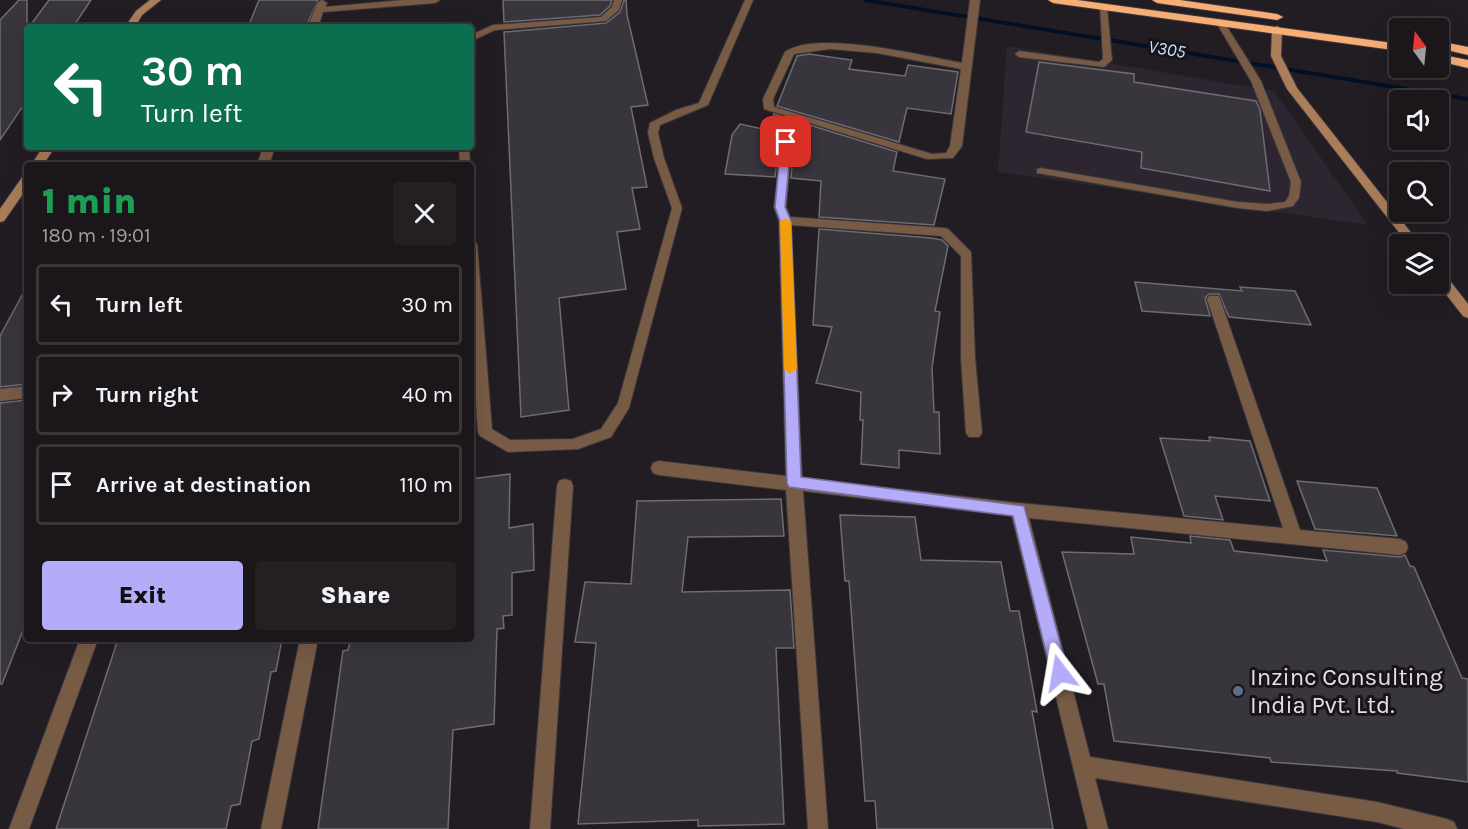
<!DOCTYPE html>
<meta charset="utf-8">
<style>
:root{--surface:#1a161a;--page:#231f23;--text:#f1f3f6;--muted:#9f9fa2;--line:#383539;--accent:#b5acf9}
body{margin:0;font-family:Karla,sans-serif;background:var(--page);color:var(--text);height:100vh;display:flex;flex-direction:column;font-size:22px;white-space:nowrap}
*{box-sizing:border-box;margin:0}
p{font-size:20px;color:var(--muted)}
.icon{flex:none;width:33px;height:33px;fill:none;stroke:currentColor;stroke-width:2;stroke-linecap:round;stroke-linejoin:round}
.map{position:relative;flex:1;overflow:hidden}
.side{position:absolute;left:24px;top:162px;width:450px;height:480px;display:flex;flex-direction:column;background:var(--surface);border-radius:6px;box-shadow:0 6px 24px #0002,0 0 0 2px var(--line)}
.side>*{flex:none}
.banner{position:absolute;left:24px;top:24px;width:450px;height:126px;border-radius:6px;box-shadow:0 6px 24px #0002,0 0 0 2px var(--line);background:#0b6e4f;color:#fff;overflow:hidden}
.needle{width:39px;rotate:345deg}
.controls{position:absolute;left:1389px;top:18px;display:grid;gap:12px}
.controls a{display:grid;place-items:center;width:60px;height:60px;border-radius:6px;background:var(--surface);box-shadow:0 6px 24px #0002,0 0 0 2px var(--line);font-size:30px}
.pin{position:absolute;display:grid;place-items:center;width:51px;height:51px;color:#fff;margin:-26px;border-radius:12px;box-shadow:0 3px 9px #0006}
.me{position:absolute;width:66px;margin:-33px;rotate:346deg;stroke-linejoin:round;filter:drop-shadow(0 0 4px #0008)}
.turn{display:flex;align-items:center;gap:21px;height:126px;padding:0 18px;font-size:27px}
.turn .icon{width:78px;height:78px;stroke-width:2.5}
.turn b{display:block;font-size:42px;line-height:51px}
.round{display:grid;place-items:center;flex:none;width:63px;height:63px;border-radius:6px;background:var(--page)}
.overview{display:flex;align-items:center;justify-content:space-between;height:102px;padding:0 18px}
h1{font-size:36px;font-weight:800;line-height:45px;color:#1e9e55}
.cta{display:flex;gap:12px;margin-top:auto;padding:12px 18px}
.cta a{flex:1;height:69px;border-radius:6px;background:var(--accent);color:#111;font-size:24px;font-weight:800;line-height:69px;text-align:center}
.cta a+a{background:var(--page);color:var(--text)}
ul{padding:0;list-style:none}
li{display:flex;align-items:center;gap:18px;height:81px;margin:0 12px 9px;padding:0 6px;border:3px solid var(--line);border-radius:6px}
li div{flex:1}
li b{display:block;font-size:22px}
li em{font-style:normal}
.map>svg:first-child{display:block}
</style>
<div class="map">
<svg width="1468" height="829" viewBox="0 0 1468 829">
<rect width="100%" height="100%" fill="#221d23"/>
<!-- built -->
<path fill="#2d2530" d="M 1007,46 L 1274,91 L 1368,225 L 998,172 Z"/>
<g fill="none" stroke-linecap="round" stroke-linejoin="round">
<!-- stream -->
<path fill="#001127" fill-rule="evenodd" d="M 862,0 L 877,0 L 1468,97 L 1468,101 L 865,2 Z"/>
</g>
<!-- building -->
<g fill="#38353c" stroke="#6e6b73" stroke-width="1.5">
<path d="M 19,0 L 27,0 L 27,100 L 0,140 L 0,20 Z"/>
<path d="M 49,0 L 91,0 L 73,27 L 29,27 Z"/>
<path d="M 259,0 L 318,0 L 306,27 L 248,27 Z"/>
<path d="M 503,0 L 612,0 L 610,6 L 600,15 L 504,22 Z"/>
<path d="M 624,0 L 626,0 L 627,15 L 648,105 L 631,107 L 647,187 L 632,188 L 640,229 L 617,232 L 626,289 L 559,298 L 569,410 L 521,417 L 504,32 L 606,23 L 620,12 Z"/>
<path d="M 809,54 L 852,60 L 849,69 L 905,76 L 908,65 L 958,72 L 951,114 L 907,108 L 899,142 L 777,106 L 797,56 Z"/>
<path d="M 1039,62 L 1134,74 L 1134,82 L 1256,101 L 1260,110 L 1270,191 L 1141,168 L 1142,152 L 1026,132 Z"/>
<path d="M 774,114 L 897,152 L 893,171 L 945,179 L 934,225 L 819,217 L 821,181 L 791,178 L 795,128 L 789,123 L 781,128 L 775,177 L 725,174 L 732,135 L 740,124 L 768,130 Z"/>
<path d="M 819,229 L 931,238 L 942,240 L 948,246 L 935,311 L 940,312 L 932,368 L 934,412 L 939,412 L 940,454 L 899,450 L 899,468 L 861,464 L 863,420 L 860,420 L 861,392 L 816,383 L 832,327 L 813,325 Z"/>
<path d="M 1135,282 L 1242,291 L 1240,287 L 1295,291 L 1311,325 L 1229,317 L 1219,294 L 1209,294 L 1205,298 L 1210,316 L 1142,311 Z"/>
<path d="M 27,286 L 27,384 L 0,387 L 0,336 Z"/>
<path d="M 27,400 L 27,620 L 2,684 L 0,684 L 0,403 Z"/>
<path d="M 1209,437 L 1250,441 L 1270,501 L 1215,496 L 1223,520 L 1184,516 L 1160,438 L 1210,441 Z"/>
<path d="M 510,474 L 509,528 L 533,524 L 534,570 L 512,573 L 512,615 L 503,616 L 504,628 L 497,629 L 494,724 L 453,730 L 448,829 L 318,829 L 343,651 L 348,650 L 351,639 L 471,639 L 471,479 Z"/>
<path d="M 1297,481 L 1377,488 L 1397,536 L 1315,529 Z"/>
<path d="M 781,499 L 784,536 L 688,537 L 682,592 L 790,590 L 794,648 L 776,648 L 784,824 L 698,826 L 698,820 L 578,824 L 596,643 L 575,642 L 585,582 L 631,584 L 637,501 Z"/>
<path d="M 840,515 L 915,517 L 921,560 L 1001,562 L 1010,611 L 1019,611 L 1037,712 L 1032,711 L 1053,829 L 877,829 L 875,801 L 865,801 L 849,581 L 845,581 Z"/>
<path d="M 1190,536 L 1230,540 L 1234,551 L 1327,561 L 1323,550 L 1400,557 L 1405,555 L 1410,566 L 1414,567 L 1462,678 L 1468,679 L 1468,782 L 1397,773 L 1397,771 L 1271,762 L 1270,758 L 1114,741 L 1104,684 L 1098,684 L 1062,552 L 1134,554 L 1131,537 L 1191,543 Z"/>
<path d="M 118,639 L 282,639 L 276,671 L 271,672 L 259,739 L 252,741 L 240,804 L 231,806 L 226,829 L 56,829 Z"/>
</g>
<g fill="none" stroke-linecap="round" stroke-linejoin="round">
<defs>
<g id="lane">
<path d="M 614,0 L 622,0 L 619,10 L 606,21 L 495,30 L 471,41 L 471,35 L 493,25 L 601,17 L 612,7 Z"/>
<path d="M 745,0 L 753,0 L 708,105 L 660,125 L 658,133 L 664,158 L 682,208 L 629,408 L 611,437 L 578,449 L 508,452 L 480,436 L 478,432 L 471,327 L 471,240 L 477,244 L 492,429 L 510,440 L 573,439 L 601,429 L 618,403 L 672,208 L 654,158 L 648,133 L 650,123 L 676,110 L 699,103 Z"/>
<path d="M 1100,5 L 1107,7 L 1112,60 L 1104,67 L 1019,57 L 1015,54 L 1019,51 L 1099,62 L 1103,59 Z"/>
<path d="M 1220,19 L 1224,22 L 1261,81 L 1301,182 L 1299,198 L 1293,206 L 1267,211 L 1238,208 L 1037,173 L 1037,169 L 1041,168 L 1238,202 L 1267,204 L 1285,202 L 1289,196 L 1291,182 L 1251,81 L 1216,22 Z"/>
<path d="M 459,147 L 469,147 L 470,165 L 460,165 Z"/>
</g>
<g id="street">
<path d="M 322,0 L 327,3 L 325,7 L 404,0 L 440,0 L 435,3 L 323,12 L 318,27 L 308,27 L 317,3 Z"/>
<path d="M 970,0 L 980,0 L 962,146 L 953,158 L 927,159 L 764,109 L 763,99 L 785,52 C 816,29 924,56 962,63 ZM 830,49 L 877,53 L 961,69 L 950,146 L 946,153 L 932,154 L 774,107 L 773,99 L 794,54 Z"/>
<path d="M 788,125 L 793,128 L 786,207 L 790,217 L 944,228 L 948,229 L 971,252 L 975,358 L 982,433 L 979,437 L 969,437 L 966,433 L 961,358 L 961,256 L 941,236 L 791,225 L 802,478 L 1019,503 L 1283,528 L 1207,299 L 1209,296 L 1219,296 L 1300,530 L 1400,539 L 1406,542 L 1408,547 L 1406,552 L 1400,555 L 1029,518 L 1090,757 L 1377,802 L 1447,819 L 1454,822 L 1457,829 L 1404,829 L 1377,822 L 1095,778 L 1108,829 L 1088,829 L 1012,516 L 803,491 L 828,829 L 808,829 L 786,490 L 659,475 L 653,473 L 651,468 L 653,463 L 659,461 L 786,476 L 779,221 L 774,207 L 783,128 Z"/>
<path d="M 263,147 L 275,147 L 269,165 L 257,165 Z"/>
<path d="M 27,386 L 27,398 L 0,401 L 0,389 Z"/>
<path d="M 565,479 L 571,481 L 573,486 L 550,829 L 530,829 L 557,486 L 559,481 Z"/>
<path d="M 80,639 L 98,639 L 29,829 L 9,829 Z"/>
<path d="M 300,639 L 318,639 L 281,829 L 261,829 Z"/>
</g>
<g id="secondary">
<path d="M 150,0 L 161,0 L 142,15 L 135,27 L 125,27 L 136,11 Z"/>
<path d="M 1277,26 L 1282,29 L 1281,56 L 1297,88 L 1420,244 L 1408,244 L 1287,89 L 1271,56 L 1272,29 Z"/>
<path d="M 43,147 L 55,147 L 43,165 L 31,165 Z"/>
<path d="M 27,175 L 27,188 L 4,221 L 0,222 L 0,209 L 23,176 Z"/>
<path d="M 1438,271 L 1443,272 L 1468,304 L 1468,318 L 1463,316 L 1438,284 Z"/>
</g>
<g id="highway">
<path d="M 1048,0 L 1077,0 L 1400,44 L 1400,51 L 1053,3 Z"/>
<path d="M 1152,0 L 1180,0 L 1277,14 L 1283,17 L 1277,20 L 1157,3 Z"/>
<path d="M 1438,41 L 1468,47 L 1468,55 L 1438,48 Z"/>
<path d="M 1438,54 L 1468,60 L 1468,68 L 1438,61 Z"/>
</g>
</defs>
<!-- lane casing -->
<use href="#lane" stroke="#3d383e" stroke-width="2"/>
<!-- street casing -->
<use href="#street" stroke="#3d383e" stroke-width="2"/>
<!-- secondary casing -->
<use href="#secondary" stroke="#3d383e" stroke-width="2"/>
<!-- highway casing -->
<use href="#highway" stroke="#3d383e" stroke-width="2"/>
<!-- lane -->
<use href="#lane" fill="#785b45" fill-rule="evenodd"/>
<!-- street -->
<use href="#street" fill="#785b45" fill-rule="evenodd"/>
<!-- secondary -->
<use href="#secondary" fill="#ab7d59" fill-rule="evenodd"/>
<!-- highway -->
<use href="#highway" fill="#f6ae75" fill-rule="evenodd"/>
</g>
<!-- route -->
<path fill="#b5acf9" stroke="#7670a2" stroke-width="1.5" d="M 786,139 L 791,142 L 785,207 L 791,221 L 801,477 L 1024,506 L 1068,673 L 1066,679 L 1060,681 L 1054,679 L 1051,673 L 1013,516 L 789,487 L 787,483 L 780,221 L 775,207 L 781,142 Z"/>
<!-- slow -->
<path fill="#f59e0b" d="M 785,218 L 791,222 L 797,369 L 790,374 L 784,369 L 780,222 Z"/>
<!-- markers -->
<circle fill="#5c6f8a" stroke="#19141a" stroke-width="2" cx="1238" cy="691" r="6"/>
<g text-anchor="middle" stroke-width="6" stroke-linejoin="round" paint-order="stroke">
<!-- far-water labels -->
<g font-size="18" font-style="italic" fill="#c7e1fe" stroke="#19141a">
<text transform="translate(1167 49) rotate(9)" y="6">V305</text>
</g>
<!-- near-poi labels -->
<g font-size="24" fill="#e3dfe3" stroke="#19141a" text-anchor="start">
<text x="1250" y="685">Inzinc Consulting<tspan x="1250" dy="28">India Pvt. Ltd.</tspan></text>
</g>
</g>
</svg>
<div class="controls">
<a><svg class="needle" viewBox="-14 -14 28 28"><path d="M0-13l5 13h-10z" fill="#e53935"/><path d="M0 13l5-13h-10z" fill="#9f9fa2"/></svg></a>
<a><svg class="icon" aria-label="sound" viewBox="0 0 24 24"><path d="M4 9h4l5-4v14l-5-4H4zM17 9q2 3 0 6"/></svg></a>
<a><svg class="icon" aria-label="search" viewBox="0 0 24 24"><circle cx="10" cy="10" r="6"/><path d="M15 15l6 6"/></svg></a>
<a><svg class="icon" aria-label="layers" viewBox="0 0 24 24"><path d="M12 4l9 5-9 5-9-5zM3 14l9 5 9-5"/></svg></a>
</div>
<div class="pin" style="left:786px;top:142px;background:#d93025"><svg class="icon" aria-label="arrive" viewBox="0 0 24 24"><path d="M6 21V4h12l-3 4 3 4H6"/></svg></div>
<svg class="me" style="left:1060px;top:673px" viewBox="-20 -20 40 40"><path d="M0-17L14 15 0 8-14 15z" fill="#b5acf9" stroke="#fff" stroke-width="4"/></svg>
<div class="banner">
<div class="turn"><svg class="icon" aria-label="left" viewBox="0 0 24 24"><path d="M17 20v-9H6M10 6l-5 5 5 5"/></svg><div><b>30 m</b>Turn left</div></div>
</div>
<section class="side">
<div class="overview"><div><h1>1 min</h1><p>180 m · 19:01</p></div><a class="round"><svg class="icon" aria-label="close" viewBox="0 0 24 24"><path d="M6 6l12 12M18 6L6 18"/></svg></a></div>
<ul>
<li><svg class="icon" aria-label="left" viewBox="0 0 24 24"><path d="M17 20v-9H6M10 6l-5 5 5 5"/></svg><div><b>Turn left</b></div><em>30 m</em></li>
<li><svg class="icon" aria-label="right" viewBox="0 0 24 24"><path d="M7 20v-9h11M14 6l5 5-5 5"/></svg><div><b>Turn right</b></div><em>40 m</em></li>
<li><svg class="icon" aria-label="arrive" viewBox="0 0 24 24"><path d="M6 21V4h12l-3 4 3 4H6"/></svg><div><b>Arrive at destination</b></div><em>110 m</em></li>
</ul>
<div class="cta"><a>Exit</a><a>Share</a></div>
</section>
</div>
